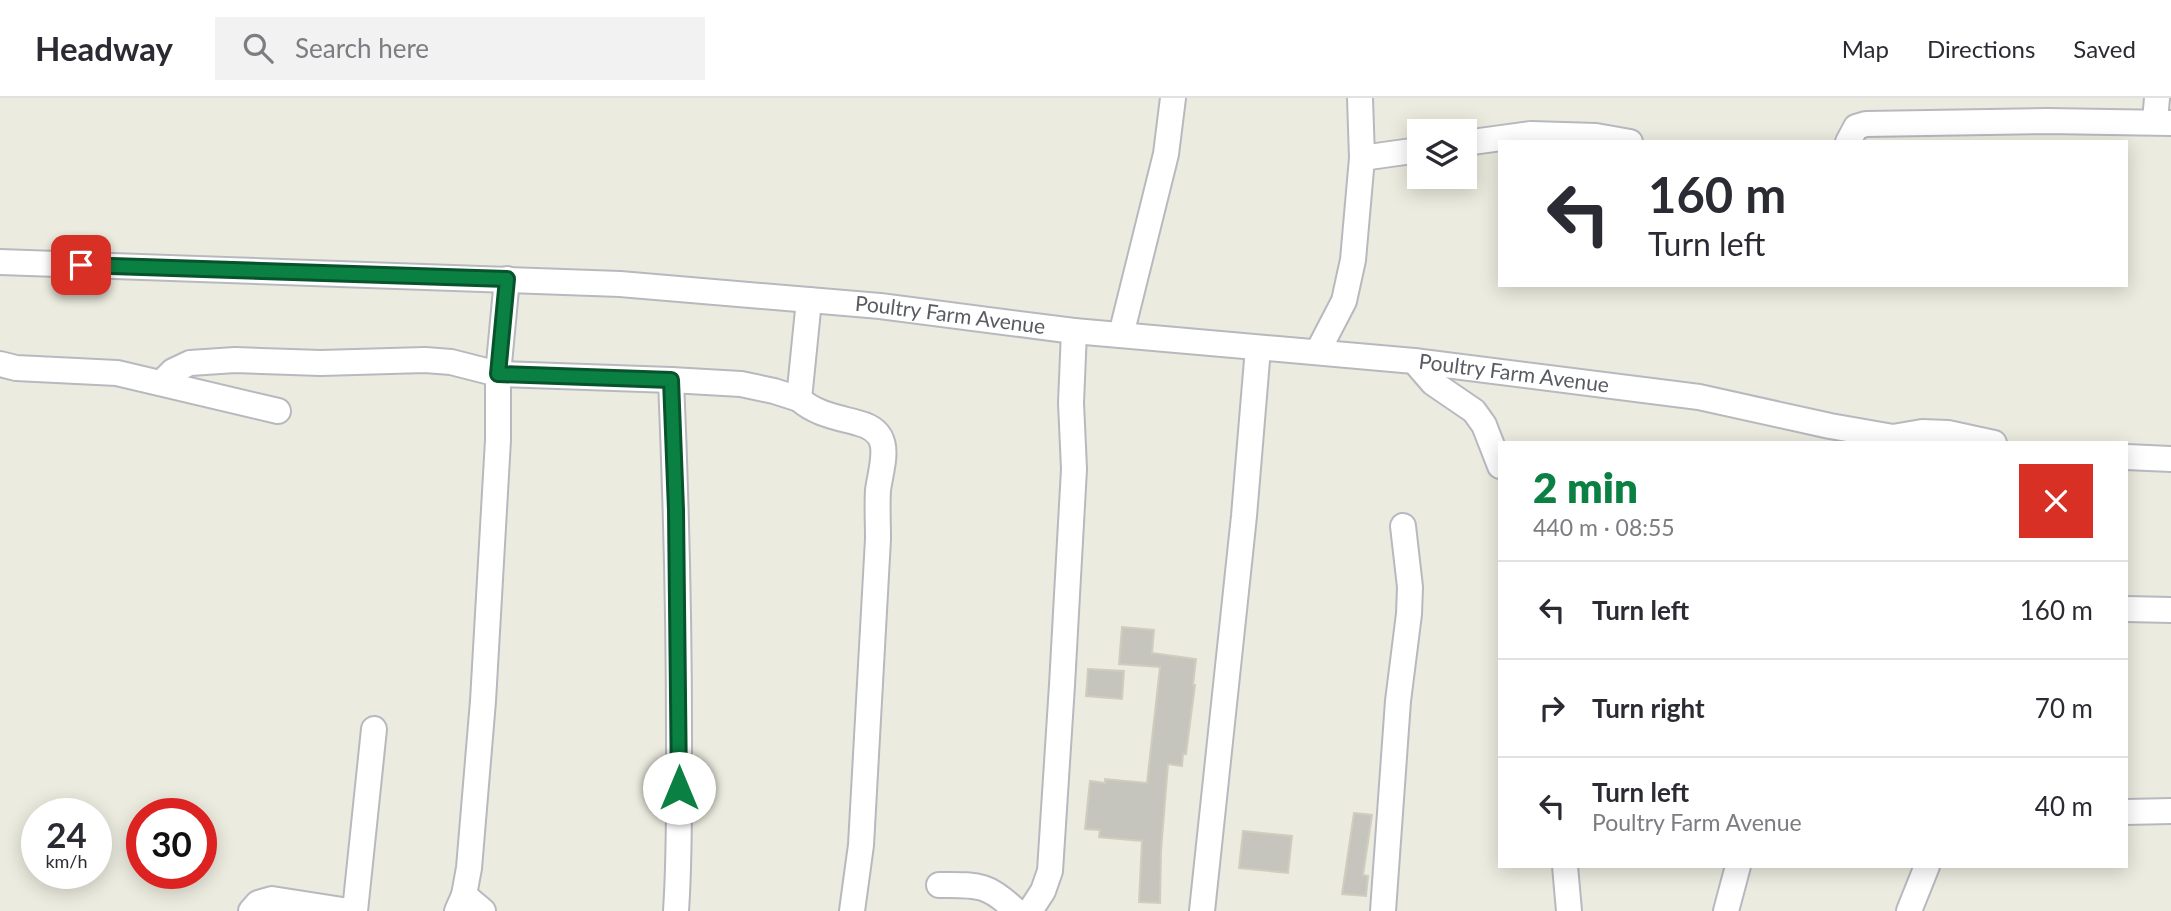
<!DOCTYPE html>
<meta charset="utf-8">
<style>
:root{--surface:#fff;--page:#f2f2f3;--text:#2b2b33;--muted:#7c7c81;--line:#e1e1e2;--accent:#0b8043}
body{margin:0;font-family:Lato,sans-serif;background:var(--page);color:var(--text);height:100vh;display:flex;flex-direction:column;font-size:26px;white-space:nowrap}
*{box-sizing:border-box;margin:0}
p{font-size:23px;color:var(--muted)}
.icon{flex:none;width:38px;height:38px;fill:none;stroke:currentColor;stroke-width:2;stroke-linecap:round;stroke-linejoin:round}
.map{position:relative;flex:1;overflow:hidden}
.panel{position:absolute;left:1498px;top:343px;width:630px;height:427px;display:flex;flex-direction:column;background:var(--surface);border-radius:0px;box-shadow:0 4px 18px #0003}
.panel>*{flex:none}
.top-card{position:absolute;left:1498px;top:42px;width:630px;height:147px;border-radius:0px;box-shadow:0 4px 18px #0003;background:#fff;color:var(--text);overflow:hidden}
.tools{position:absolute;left:1407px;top:21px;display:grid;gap:14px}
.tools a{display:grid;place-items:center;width:70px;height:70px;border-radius:0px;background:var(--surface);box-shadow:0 4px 18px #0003;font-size:35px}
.speed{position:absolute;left:21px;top:700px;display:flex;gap:14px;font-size:35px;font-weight:700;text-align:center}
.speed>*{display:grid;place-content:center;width:91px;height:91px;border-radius:50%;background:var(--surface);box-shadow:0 4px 18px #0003;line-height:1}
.speed small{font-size:18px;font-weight:400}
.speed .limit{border:10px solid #d22;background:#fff;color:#111}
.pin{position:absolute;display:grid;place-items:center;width:60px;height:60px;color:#fff;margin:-30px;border-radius:14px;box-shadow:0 4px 10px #0006}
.me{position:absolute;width:77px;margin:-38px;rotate:0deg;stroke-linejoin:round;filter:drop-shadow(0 0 5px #0008)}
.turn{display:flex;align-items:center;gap:24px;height:147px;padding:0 35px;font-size:32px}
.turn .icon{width:91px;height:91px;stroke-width:2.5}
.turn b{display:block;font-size:49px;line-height:60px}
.round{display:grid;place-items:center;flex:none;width:74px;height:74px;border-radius:0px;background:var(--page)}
.summary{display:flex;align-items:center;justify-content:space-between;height:119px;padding:0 35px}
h1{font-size:42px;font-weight:800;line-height:52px;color:var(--accent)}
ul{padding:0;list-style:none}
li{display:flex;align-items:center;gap:21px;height:98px;padding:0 35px;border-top:2px solid var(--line)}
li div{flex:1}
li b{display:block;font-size:26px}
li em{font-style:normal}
header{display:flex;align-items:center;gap:42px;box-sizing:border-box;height:98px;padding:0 35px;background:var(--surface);border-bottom:2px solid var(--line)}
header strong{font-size:33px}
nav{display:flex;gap:38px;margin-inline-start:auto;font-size:24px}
.search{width:490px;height:63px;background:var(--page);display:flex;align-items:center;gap:18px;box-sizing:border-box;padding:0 24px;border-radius:0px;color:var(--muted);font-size:26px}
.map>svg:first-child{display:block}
</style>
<header>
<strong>Headway</strong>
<div class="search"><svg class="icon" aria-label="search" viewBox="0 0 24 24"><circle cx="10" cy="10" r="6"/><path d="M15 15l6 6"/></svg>Search here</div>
<nav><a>Map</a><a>Directions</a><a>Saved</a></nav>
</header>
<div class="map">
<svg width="2171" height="813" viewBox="0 0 2171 813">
<rect width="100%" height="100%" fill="#ecebdf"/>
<!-- building -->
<g fill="#c6c5bd" stroke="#d0cdbe" stroke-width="2">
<path d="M 1122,529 L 1154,532 L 1152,555 L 1196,561 L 1193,587 L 1195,587 L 1186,656 L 1183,656 L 1182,668 L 1168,666 L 1161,753 L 1160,805 L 1139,804 L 1142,743 L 1099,739 L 1100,732 L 1085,731 L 1090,683 L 1105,685 L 1105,681 L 1147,685 L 1160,569 L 1119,566 Z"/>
<path d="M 1088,571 L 1124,573 L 1122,601 L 1086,598 Z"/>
<path d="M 1354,715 L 1372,717 L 1363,777 L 1368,778 L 1366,798 L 1342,796 Z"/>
<path d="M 1243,733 L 1292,738 L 1288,775 L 1239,770 Z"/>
</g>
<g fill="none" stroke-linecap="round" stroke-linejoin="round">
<defs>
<g id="minor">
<path d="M 2155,23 L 2157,0"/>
<path d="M 1848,44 L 1856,29 L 1866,26 L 2047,23 L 2171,25"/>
<path d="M 1465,45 L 1531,36 L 1596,38 L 1630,44"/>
<path d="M 1362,60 L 1419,52"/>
<path id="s1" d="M 0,164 L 620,186 L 880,208 L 1074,233 L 1414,263 L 1699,299 L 1830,328 L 1893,339 L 1922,334 L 1948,335 L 1994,345"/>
<path d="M 1121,237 L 1166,56 L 1173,0"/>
<path d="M 1318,253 L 1344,203 L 1353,162 L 1362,60 L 1360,0"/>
<path d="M 1414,263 L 1433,285 L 1474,313 L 1484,327 L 1500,368"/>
<path d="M 0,266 L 16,270 L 117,275 L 278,313"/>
<path d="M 671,282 C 676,400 679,519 679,638 C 679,696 680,755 676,813"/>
<path d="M 161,285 L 173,273 L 190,265 L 235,262 L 321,265 L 425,262 L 451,264 L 498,276 L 671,282 L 741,286 L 774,293 L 799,301 L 809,202"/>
<path d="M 799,301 C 816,316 836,319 858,325 C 895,334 882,364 878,392 C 877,408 878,425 878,441 L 861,747 L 852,813"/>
<path d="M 2126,359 L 2171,361"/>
<path d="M 2126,511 L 2171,512"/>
<path d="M 2126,714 L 2171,713"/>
<path d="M 1565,768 L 1569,813"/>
<path d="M 939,787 C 978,787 987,785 1016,813"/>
<path d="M 464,797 L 483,813"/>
<path d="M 251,813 L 258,805 L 272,801 L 349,813"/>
<path d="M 355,813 L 374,631"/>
<path d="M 457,813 L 464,797 L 469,770 L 483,603 L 498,342 L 498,276 L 507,181"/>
<path d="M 1030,813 L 1043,793 L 1050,773 L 1062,587 L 1074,371 L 1071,305 L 1074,233"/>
<path d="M 1202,813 L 1244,418 L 1258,250"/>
<path d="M 1383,813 L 1398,603 L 1409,516 L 1410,489 L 1403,428"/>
<path d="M 1726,813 L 1738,768"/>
<path d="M 1909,813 L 1927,768"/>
</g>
</defs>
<!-- minor casing -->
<use href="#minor" stroke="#b7b9bf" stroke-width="28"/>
<!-- minor -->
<use href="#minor" stroke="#fff" stroke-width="24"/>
</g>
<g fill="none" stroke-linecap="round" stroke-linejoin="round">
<defs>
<path id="route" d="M 81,167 L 507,181 L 498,276 L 671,282 L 676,412 L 679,690"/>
</defs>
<!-- route casing -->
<use href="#route" stroke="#07532c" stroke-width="18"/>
<!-- route -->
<use href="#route" stroke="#0b8043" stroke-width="12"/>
</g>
<g text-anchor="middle" stroke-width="7" stroke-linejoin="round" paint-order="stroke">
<!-- street labels -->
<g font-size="21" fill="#585b61" stroke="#fff">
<text dy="7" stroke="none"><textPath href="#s1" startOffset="952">Poultry Farm Avenue</textPath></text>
<text dy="7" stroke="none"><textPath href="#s1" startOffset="1519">Poultry Farm Avenue</textPath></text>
</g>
</g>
</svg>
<div class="tools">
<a><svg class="icon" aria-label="layers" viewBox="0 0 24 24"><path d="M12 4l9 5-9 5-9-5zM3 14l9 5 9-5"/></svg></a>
</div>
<div class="speed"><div>24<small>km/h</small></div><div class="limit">30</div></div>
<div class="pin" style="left:81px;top:167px;background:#d93025"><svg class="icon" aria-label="arrive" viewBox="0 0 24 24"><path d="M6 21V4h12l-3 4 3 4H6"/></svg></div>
<svg class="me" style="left:679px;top:690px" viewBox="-20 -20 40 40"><circle r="19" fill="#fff"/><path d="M0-13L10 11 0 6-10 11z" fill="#0b8043"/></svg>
<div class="top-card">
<div class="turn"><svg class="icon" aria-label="left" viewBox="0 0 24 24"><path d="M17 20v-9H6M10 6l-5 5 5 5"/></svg><div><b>160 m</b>Turn left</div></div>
</div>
<section class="panel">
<div class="summary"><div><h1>2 min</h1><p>440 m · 08:55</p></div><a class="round" style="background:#d93025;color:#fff"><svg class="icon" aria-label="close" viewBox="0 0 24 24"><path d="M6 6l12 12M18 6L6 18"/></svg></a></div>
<ul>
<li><svg class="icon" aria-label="left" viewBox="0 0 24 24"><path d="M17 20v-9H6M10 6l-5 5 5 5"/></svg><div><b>Turn left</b></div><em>160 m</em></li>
<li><svg class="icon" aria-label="right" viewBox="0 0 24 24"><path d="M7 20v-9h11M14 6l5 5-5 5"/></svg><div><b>Turn right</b></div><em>70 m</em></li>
<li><svg class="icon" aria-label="left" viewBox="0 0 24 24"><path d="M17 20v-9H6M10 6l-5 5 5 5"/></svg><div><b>Turn left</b><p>Poultry Farm Avenue</p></div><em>40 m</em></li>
</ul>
</section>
</div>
